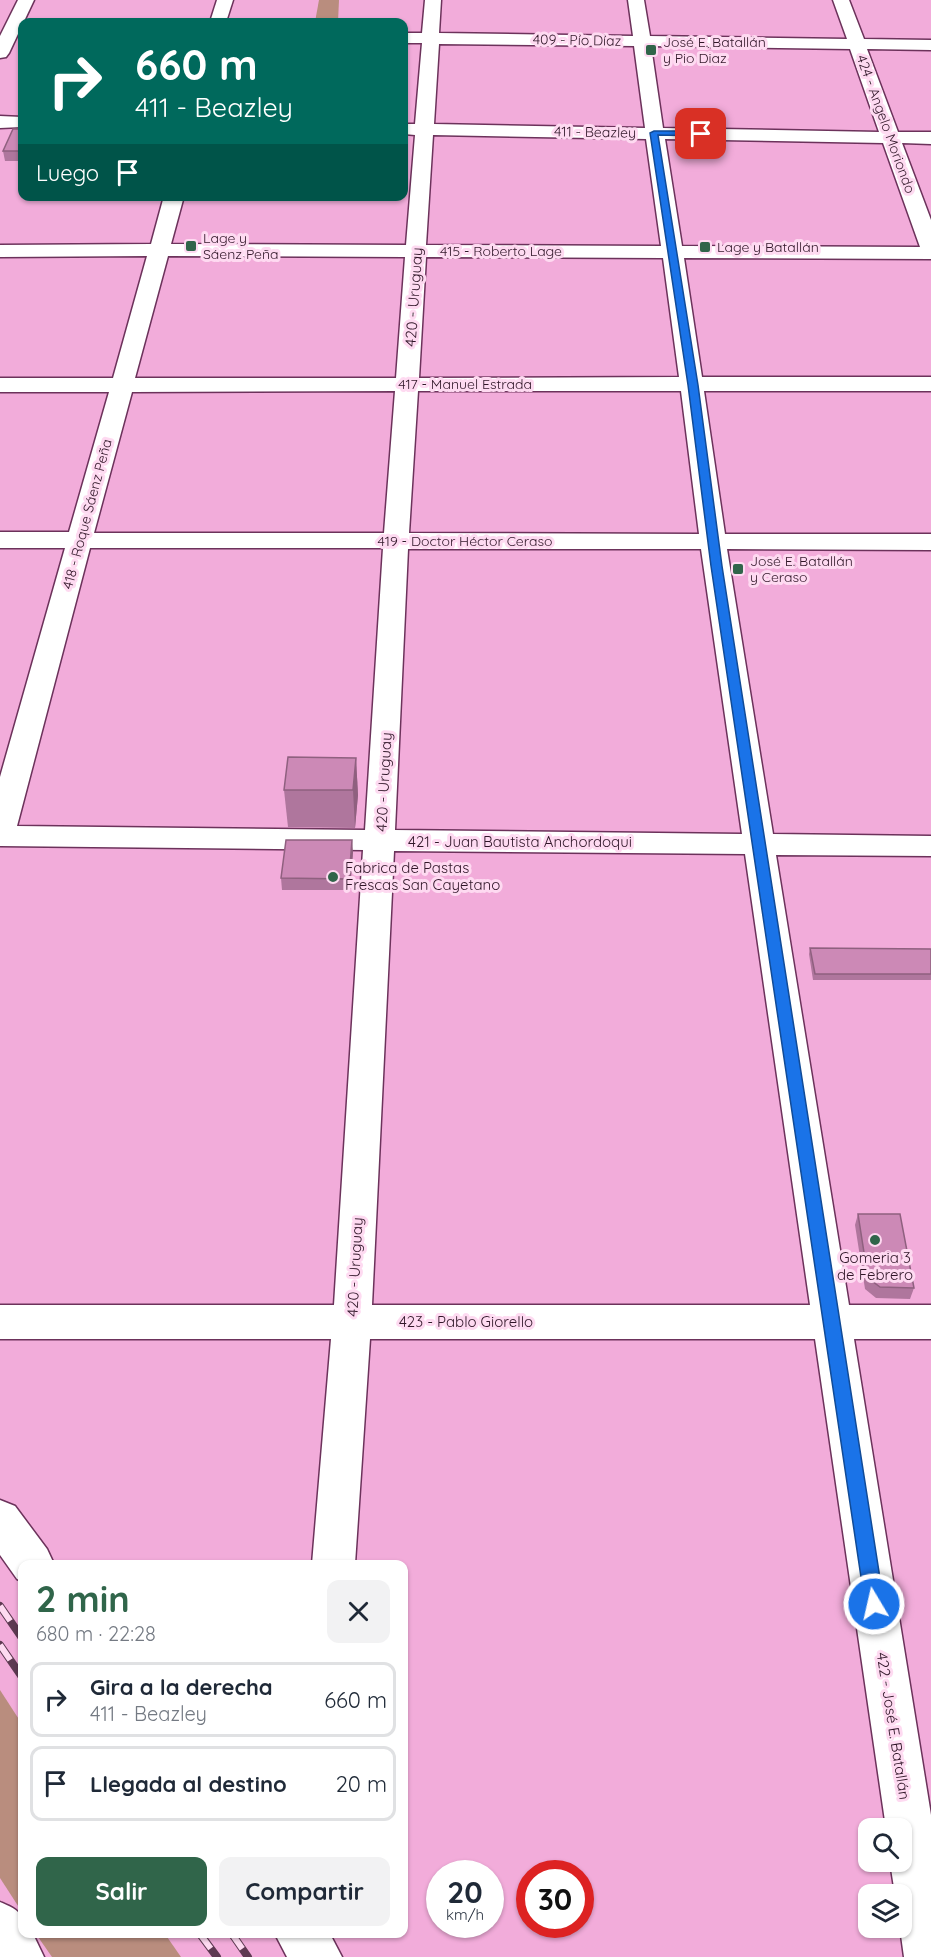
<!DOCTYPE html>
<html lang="es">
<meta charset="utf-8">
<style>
:root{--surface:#fff;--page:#f2f2f3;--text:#1f2937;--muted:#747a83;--line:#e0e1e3;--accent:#30654a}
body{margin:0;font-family:Quicksand,sans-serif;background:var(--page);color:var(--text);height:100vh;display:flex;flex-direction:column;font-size:22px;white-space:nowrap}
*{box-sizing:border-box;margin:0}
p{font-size:20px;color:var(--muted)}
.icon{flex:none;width:33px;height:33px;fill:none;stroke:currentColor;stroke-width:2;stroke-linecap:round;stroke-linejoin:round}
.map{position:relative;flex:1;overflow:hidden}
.details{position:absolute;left:18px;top:1560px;width:390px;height:378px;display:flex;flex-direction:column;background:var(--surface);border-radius:12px;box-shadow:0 2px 4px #0004}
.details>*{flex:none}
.hud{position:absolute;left:18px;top:18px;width:390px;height:183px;border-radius:12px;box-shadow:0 2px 4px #0004;background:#00695c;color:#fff;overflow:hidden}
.controls{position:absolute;left:858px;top:1818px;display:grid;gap:12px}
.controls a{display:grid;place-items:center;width:54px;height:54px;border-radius:12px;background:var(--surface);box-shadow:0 2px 4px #0004;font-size:30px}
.speed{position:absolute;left:426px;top:1860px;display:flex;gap:12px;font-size:30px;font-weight:700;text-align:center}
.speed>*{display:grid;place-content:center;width:78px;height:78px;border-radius:50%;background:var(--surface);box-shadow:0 2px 4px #0004;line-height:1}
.speed small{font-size:15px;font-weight:400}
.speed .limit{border:9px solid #d22;background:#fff;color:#111}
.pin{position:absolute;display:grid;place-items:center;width:51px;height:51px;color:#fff;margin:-26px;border-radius:12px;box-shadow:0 3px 9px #0006}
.me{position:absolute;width:66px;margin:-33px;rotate:351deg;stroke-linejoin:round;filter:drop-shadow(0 0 4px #0008)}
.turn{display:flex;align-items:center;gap:21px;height:126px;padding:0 18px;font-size:27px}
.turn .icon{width:78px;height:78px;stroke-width:2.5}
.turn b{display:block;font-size:42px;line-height:51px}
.then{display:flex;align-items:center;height:57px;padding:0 18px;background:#0003;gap:12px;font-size:22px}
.round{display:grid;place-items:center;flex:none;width:63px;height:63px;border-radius:12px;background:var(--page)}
.overview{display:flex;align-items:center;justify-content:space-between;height:102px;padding:0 18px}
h1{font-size:36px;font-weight:700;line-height:45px;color:var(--accent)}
.button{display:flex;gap:12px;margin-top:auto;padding:12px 18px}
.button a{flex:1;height:69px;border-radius:12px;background:var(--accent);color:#fff;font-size:24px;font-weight:700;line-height:69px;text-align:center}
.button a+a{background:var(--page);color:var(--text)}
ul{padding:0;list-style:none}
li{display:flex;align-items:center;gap:18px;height:75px;margin:0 12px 9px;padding:0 6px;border:3px solid var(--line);border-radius:12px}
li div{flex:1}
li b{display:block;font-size:22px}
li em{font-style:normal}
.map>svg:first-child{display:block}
</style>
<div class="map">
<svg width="931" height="1957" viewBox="0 0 931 1957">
<rect width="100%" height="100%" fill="#f2acda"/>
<!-- green -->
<g fill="#b98d7e">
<path d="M 319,0 L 339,0 L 338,22 L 315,22 Z"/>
<path d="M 0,1690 L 22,1724 L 22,1912 L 0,1878 Z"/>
<path d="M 36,1934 L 165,1934 L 181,1957 L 52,1957 Z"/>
</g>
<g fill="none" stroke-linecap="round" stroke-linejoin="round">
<defs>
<g id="minor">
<path d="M 18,0 L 34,0 L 9,53 L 6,57 L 0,58 L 0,36 Z"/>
<path d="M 217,0 L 233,0 L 226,22 L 210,22 Z"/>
<path d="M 425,0 L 441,0 L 439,33 L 633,36 L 628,0 L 644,0 L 650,36 L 847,39 L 833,0 L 849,0 L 864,39 L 931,40 L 931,50 L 867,49 L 898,132 L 931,132 L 931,144 L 902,143 L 931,220 L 931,259 L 684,258 L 702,377 L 931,377 L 931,391 L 704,391 L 725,534 L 931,534 L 931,550 L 727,549 L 773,834 L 931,836 L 931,856 L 776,855 L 849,1305 L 931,1305 L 931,1339 L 854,1339 L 931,1815 L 931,1957 L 904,1957 L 900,1928 L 902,1894 L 895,1894 L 890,1862 L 902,1862 L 902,1828 L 886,1828 L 815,1339 L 370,1339 L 355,1564 L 312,1564 L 331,1339 L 0,1339 L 0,1305 L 334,1305 L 363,850 L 0,846 L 0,777 L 65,548 L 0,548 L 0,532 L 69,532 L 109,392 L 0,392 L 0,378 L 113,378 L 147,256 L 0,257 L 0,245 L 151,244 L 164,196 L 184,196 L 171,244 L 406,245 L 415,135 L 404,134 L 404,124 L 415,124 L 422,43 L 404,43 L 404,33 L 422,33 ZM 439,44 L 634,46 L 645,128 L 434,124 ZM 651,46 L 850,49 L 879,132 L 663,128 ZM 433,135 L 646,139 L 661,246 L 426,245 ZM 665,139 L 883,143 L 920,247 L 682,246 ZM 168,256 L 405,257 L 396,378 L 135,378 ZM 426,257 L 663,258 L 679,377 L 419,378 ZM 395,391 L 384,533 L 94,533 L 132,392 ZM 418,391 L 681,391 L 699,534 L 409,533 ZM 90,548 L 383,548 L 365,830 L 17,826 ZM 408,549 L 701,549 L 742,834 L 395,830 ZM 394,851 L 745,854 L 810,1305 L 372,1305 Z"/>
<path d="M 0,116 L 22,117 L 22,127 L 0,128 Z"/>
<path d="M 0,1500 L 15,1506 L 47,1549 L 54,1564 L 22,1564 L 22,1581 L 17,1579 L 0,1555 Z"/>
<path d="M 0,1902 C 20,1911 22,1911 22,1934 L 33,1934 L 44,1957 L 0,1957 Z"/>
<path d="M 275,1934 L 330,1934 L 342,1957 L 287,1957 Z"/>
</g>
</defs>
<!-- minor casing -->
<use href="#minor" stroke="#6c325b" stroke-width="3"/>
<!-- minor -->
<use href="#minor" fill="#fff" fill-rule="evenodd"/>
<defs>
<g id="rail">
<path d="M 0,1606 L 22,1638"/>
<path d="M 0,1645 L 22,1677"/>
<path d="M 200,1934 L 217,1957"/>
<path d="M 232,1934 L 248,1957"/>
</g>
</defs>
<!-- rail casing -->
<use href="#rail" stroke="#5e3a52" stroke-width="8"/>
<!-- rail -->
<use href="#rail" stroke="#fedaf1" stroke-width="6" stroke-dasharray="18" stroke-linecap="butt"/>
</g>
<!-- wall -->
<g fill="#af769d">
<path d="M 22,129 L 22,161 L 5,161 L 3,151 Z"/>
<path d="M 356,758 L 358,795 L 355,828 L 288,827 L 284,790 Z"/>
<path d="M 353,852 L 350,890 L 282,890 L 281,878 Z"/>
<path d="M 810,948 L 931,949 L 931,980 L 813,980 L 809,954 Z"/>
<path d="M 858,1214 L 914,1288 L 910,1299 L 876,1298 L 865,1289 L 855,1225 Z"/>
</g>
<!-- shaded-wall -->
<g fill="#8f607f">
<path d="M 356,758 L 358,795 L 355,828 L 353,790 Z"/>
<path d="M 352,840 L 353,852 L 350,890 L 349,879 Z"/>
</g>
<!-- building -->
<g fill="#cc89b6" stroke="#8f607f" stroke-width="1.5">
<path d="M 13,129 L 22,129 L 22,151 L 3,151 Z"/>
<path d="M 288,757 L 356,758 L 353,790 L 284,790 Z"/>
<path d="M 286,840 L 352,840 L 349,879 L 281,878 Z"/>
<path d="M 810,948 L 931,949 L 931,974 L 815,974 Z"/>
<path d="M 858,1214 L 900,1214 L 914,1288 L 880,1287 L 868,1278 Z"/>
</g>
<!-- route -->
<path fill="#1a73e8" stroke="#114b97" stroke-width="1.5" d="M 654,131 L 701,131 L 705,134 L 701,136 L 658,135 L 698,385 L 722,566 L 884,1604 L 881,1611 L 874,1613 L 868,1611 L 865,1604 L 711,566 L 688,385 L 650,133 Z"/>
<!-- markers -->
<g fill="#30654a" stroke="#fedaf1" stroke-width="2">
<rect x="645" y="44" width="12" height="12" rx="3"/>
<rect x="185" y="240" width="12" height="12" rx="3"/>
<rect x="699" y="241" width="12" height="12" rx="3"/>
<rect x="732" y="563" width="12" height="12" rx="3"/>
<circle cx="333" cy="877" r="6"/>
<circle cx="875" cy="1240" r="6"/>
</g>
<g text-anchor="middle" stroke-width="6" stroke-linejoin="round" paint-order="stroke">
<!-- far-street labels -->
<g font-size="14" fill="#301628" stroke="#fedaf1">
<text transform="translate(577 40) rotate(1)" y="5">409 - Pío Díaz</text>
<text transform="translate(886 124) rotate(70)" y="5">424 - Angelo Moriondo</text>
<text transform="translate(595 132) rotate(1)" y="5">411 - Beazley</text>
<text x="501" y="256">415 - Roberto Lage</text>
<text x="465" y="389">417 - Manuel Estrada</text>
<text transform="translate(87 514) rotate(-75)" y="5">418 - Roque Sáenz Peña</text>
<text x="465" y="546">419 - Doctor Héctor Ceraso</text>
</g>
<!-- far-poi labels -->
<g font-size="14" fill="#301628" stroke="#fedaf1" text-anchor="start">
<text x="663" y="47">José E. Batallán<tspan x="663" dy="16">y Pio Diaz</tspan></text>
<text x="203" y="243">Lage y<tspan x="203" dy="16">Sáenz Peña</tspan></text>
<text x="717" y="252">Lage y Batallán</text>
<text x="750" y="566">José E. Batallán<tspan x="750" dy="16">y Ceraso</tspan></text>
</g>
<!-- street labels -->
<g font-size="15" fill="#301628" stroke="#fedaf1">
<text transform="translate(414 297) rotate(-86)" y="5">420 - Uruguay</text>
<text transform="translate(384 782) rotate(-87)" y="5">420 - Uruguay</text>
<text x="520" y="847">421 - Juan Bautista Anchordoqui</text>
<text transform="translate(355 1267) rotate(-87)" y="5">420 - Uruguay</text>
<text x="466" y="1327">423 - Pablo Giorello</text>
<text transform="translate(893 1726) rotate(81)" y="5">422 - José E. Batallán</text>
</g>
<!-- poi labels -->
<g font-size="15" fill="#301628" stroke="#fedaf1" text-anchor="start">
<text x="345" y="873">Fabrica de Pastas<tspan x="345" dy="17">Frescas San Cayetano</tspan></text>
<text x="875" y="1263" text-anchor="middle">Gomeria 3<tspan x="875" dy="17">de Febrero</tspan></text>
</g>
</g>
</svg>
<div class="controls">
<a><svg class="icon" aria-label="search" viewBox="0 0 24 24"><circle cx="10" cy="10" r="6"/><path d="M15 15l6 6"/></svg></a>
<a><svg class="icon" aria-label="layers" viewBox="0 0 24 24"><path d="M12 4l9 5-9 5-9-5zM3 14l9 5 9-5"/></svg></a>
</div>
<div class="speed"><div>20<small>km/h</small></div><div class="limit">30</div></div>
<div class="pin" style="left:701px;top:134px;background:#d93025"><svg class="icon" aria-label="arrive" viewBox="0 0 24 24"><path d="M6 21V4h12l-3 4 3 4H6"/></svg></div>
<svg class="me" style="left:874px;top:1604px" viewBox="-20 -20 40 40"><circle r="17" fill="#1a73e8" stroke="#fff" stroke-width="3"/><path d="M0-11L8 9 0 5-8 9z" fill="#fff"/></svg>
<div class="hud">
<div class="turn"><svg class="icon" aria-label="right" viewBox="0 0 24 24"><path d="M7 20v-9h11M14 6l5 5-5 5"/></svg><div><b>660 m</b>411 - Beazley</div></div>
<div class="then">Luego<svg class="icon" aria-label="arrive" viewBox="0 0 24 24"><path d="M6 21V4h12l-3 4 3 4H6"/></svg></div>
</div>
<section class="details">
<div class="overview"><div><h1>2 min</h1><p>680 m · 22:28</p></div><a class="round"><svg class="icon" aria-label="close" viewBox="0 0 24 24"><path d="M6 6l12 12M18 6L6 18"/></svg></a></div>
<ul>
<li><svg class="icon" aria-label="right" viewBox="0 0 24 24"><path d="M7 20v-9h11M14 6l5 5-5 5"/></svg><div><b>Gira a la derecha</b><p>411 - Beazley</p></div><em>660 m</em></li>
<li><svg class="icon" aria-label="arrive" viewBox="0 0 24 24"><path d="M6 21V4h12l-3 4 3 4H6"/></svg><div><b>Llegada al destino</b></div><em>20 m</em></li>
</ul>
<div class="button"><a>Salir</a><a>Compartir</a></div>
</section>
</div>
